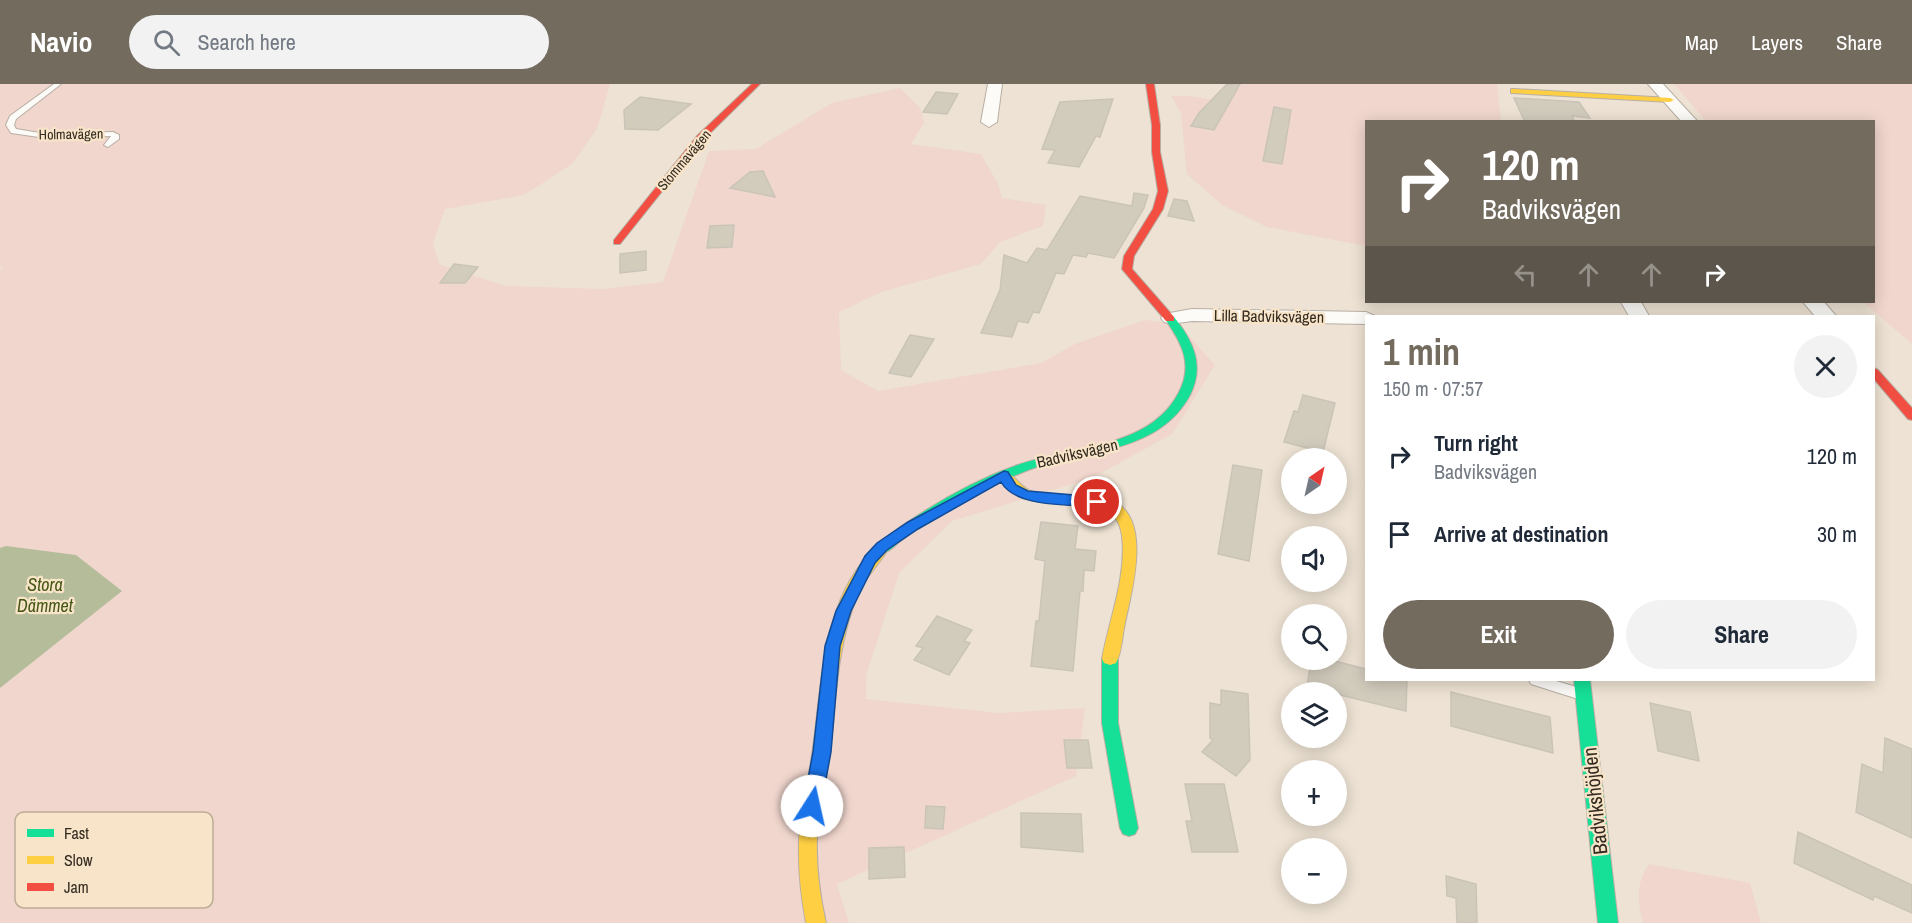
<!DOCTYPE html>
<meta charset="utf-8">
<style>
:root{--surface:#fff;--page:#f2f2f3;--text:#1f2937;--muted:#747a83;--accent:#746b5f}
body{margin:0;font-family:"Archivo Narrow",sans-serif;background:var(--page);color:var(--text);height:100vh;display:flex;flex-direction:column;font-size:22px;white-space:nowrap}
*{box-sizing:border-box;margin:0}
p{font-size:20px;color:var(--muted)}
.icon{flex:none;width:33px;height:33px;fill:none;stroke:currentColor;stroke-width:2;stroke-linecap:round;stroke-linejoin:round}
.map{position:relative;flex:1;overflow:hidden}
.drawer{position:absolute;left:1365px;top:231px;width:510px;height:366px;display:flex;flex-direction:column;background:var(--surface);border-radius:0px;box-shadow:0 3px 15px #0003}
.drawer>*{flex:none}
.hud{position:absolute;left:1365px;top:36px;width:510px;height:183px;border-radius:0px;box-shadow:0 3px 15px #0003;background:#746b5f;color:#fff;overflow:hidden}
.needle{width:39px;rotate:34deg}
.buttons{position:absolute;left:1281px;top:364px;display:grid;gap:12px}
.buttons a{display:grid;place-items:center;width:66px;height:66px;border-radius:50%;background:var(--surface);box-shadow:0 3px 15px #0003;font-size:30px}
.pin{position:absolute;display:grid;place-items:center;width:51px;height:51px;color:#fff;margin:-26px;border:3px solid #fff;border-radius:50%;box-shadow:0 2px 6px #0007}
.me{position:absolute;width:66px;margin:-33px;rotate:10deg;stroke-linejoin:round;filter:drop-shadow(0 0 4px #0008)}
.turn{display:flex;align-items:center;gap:21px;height:126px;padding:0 18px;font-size:27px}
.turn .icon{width:78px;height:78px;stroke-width:2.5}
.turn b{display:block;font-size:42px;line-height:51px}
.lanes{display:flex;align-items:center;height:57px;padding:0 18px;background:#0003;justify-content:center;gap:30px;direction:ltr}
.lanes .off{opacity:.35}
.round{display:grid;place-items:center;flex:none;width:63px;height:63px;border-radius:32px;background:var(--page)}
.overview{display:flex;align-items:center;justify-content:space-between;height:102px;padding:0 18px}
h1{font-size:36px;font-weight:700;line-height:45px;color:var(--accent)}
.cta{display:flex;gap:12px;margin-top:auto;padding:12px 18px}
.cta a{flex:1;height:69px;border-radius:36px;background:var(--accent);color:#fff;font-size:24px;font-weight:700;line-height:69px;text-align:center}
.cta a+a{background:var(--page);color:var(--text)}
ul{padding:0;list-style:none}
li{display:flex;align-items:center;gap:18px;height:78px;padding:0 18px}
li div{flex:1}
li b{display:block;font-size:22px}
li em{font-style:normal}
header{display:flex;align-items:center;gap:36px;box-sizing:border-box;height:84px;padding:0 30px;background:var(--accent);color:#fff}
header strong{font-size:28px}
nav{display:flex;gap:33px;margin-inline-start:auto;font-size:21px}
.search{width:420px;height:54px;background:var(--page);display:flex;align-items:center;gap:15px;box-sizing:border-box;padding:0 21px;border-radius:33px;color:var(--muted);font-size:22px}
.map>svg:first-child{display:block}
</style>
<header>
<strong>Navio</strong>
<div class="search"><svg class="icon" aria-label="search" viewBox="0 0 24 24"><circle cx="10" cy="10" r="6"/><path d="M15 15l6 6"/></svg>Search here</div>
<nav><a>Map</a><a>Layers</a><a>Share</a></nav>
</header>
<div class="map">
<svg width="1912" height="839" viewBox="0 0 1912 839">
<rect width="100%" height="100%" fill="#ede2d3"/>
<!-- green -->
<g fill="#f0d6cd">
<path d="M 0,0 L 610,0 L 597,45 L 572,80 L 524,111 L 445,125 L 433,159 L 439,180 L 505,202 L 603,205 L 663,198 L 709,67 L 756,65 L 832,19 L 900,4 L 920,24 L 924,39 L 911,60 L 981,70 L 998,100 L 1002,114 L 1046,121 L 1043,142 L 1000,158 L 981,180 L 881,208 L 839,228 L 841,286 L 878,307 L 1041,279 L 1075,260 L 1145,236 L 1178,240 L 1215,281 L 1172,350 L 1092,394 L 952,437 L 899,489 L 866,592 L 866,615 L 999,629 L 1085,624 L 1076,692 L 837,800 L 849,839 L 0,839 L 0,604 L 121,507 L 76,471 L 0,464 L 0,185 L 3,183 L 0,182 Z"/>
<path d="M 1227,0 L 1497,0 L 1501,37 L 1366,38 L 1366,162 L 1267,143 L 1222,121 L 1187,90 L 1181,29 L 1171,12 L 1189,12 L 1220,17 Z"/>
<path d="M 1674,0 L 1912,0 L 1912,260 L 1863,218 L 1874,218 L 1874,38 L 1706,37 Z"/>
<path d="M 1649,780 L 1750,799 L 1761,839 L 1643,839 C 1637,816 1636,800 1649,780 Z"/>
</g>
<!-- water -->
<path fill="#b5bc9a" d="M 6,462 L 76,471 L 122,507 L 0,604 L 0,464 Z"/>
<!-- building -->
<g fill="#d2ccbd" stroke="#cac4b8" stroke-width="1.5">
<path d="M 1227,0 L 1240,0 L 1214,46 L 1191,42 L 1199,29 Z"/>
<path d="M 936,8 L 958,10 L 947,30 L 923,28 Z"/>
<path d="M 640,13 L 691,20 L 658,46 L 625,45 L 624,26 Z"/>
<path d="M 1514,14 L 1579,18 L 1590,34 L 1572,32 L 1575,38 L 1525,38 Z"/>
<path d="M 1113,15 L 1100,53 L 1096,52 L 1079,83 L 1048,79 L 1055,66 L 1042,65 L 1060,18 Z"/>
<path d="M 1274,23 L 1291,26 L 1282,80 L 1263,77 Z"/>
<path d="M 763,87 L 775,113 L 730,104 L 750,88 Z"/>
<path d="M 1134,109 L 1148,111 L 1144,124 L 1114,174 L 1088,169 L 1086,173 L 1073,171 L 1064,190 L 1056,189 L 1039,229 L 1033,228 L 1028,239 L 1018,237 L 1012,253 L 981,249 L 1000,206 L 1004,171 L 1027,179 L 1037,164 L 1047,166 L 1080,112 L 1132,122 Z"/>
<path d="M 1174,115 L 1187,117 L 1194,137 L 1168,132 Z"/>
<path d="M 734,141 L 732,163 L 707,164 L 710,142 Z"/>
<path d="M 646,167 L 646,186 L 620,189 L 620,170 Z"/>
<path d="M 454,180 L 478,183 L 465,199 L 440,199 Z"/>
<path d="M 910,251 L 934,255 L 911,293 L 889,289 Z"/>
<path d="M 1303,311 L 1335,319 L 1323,368 L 1284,358 L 1294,327 L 1298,328 Z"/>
<path d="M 1233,381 L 1262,386 L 1249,477 L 1218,470 Z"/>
<path d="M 1041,438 L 1078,442 L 1075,465 L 1096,467 L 1094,487 L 1084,486 L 1083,507 L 1080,507 L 1073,587 L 1031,582 L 1036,537 L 1039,537 L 1045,477 L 1035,475 Z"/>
<path d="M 937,532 L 972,546 L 964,557 L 970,559 L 949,591 L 914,576 L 923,564 L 916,562 Z"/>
<path d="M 1311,576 L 1331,576 L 1366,585 L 1366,596 L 1407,596 L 1406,627 L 1307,603 Z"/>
<path d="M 1221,606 L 1248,610 L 1250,676 L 1236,692 L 1202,668 L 1213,656 L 1210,654 L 1210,619 L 1221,621 Z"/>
<path d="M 1451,608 L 1550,633 L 1553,669 L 1451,642 Z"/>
<path d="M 1650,619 L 1690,628 L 1699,677 L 1658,667 Z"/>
<path d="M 1885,654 L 1912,665 L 1912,754 L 1856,728 L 1862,680 L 1883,689 Z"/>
<path d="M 1064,656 L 1088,656 L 1092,684 L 1067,684 Z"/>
<path d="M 1185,700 L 1224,700 L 1238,768 L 1192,768 L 1186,737 L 1192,737 Z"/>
<path d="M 926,722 L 945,723 L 943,745 L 925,744 Z"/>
<path d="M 1021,729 L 1081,730 L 1083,768 L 1021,763 Z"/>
<path d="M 1798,748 L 1912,801 L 1912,829 L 1874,812 L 1873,816 L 1794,779 Z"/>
<path d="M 904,763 L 905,793 L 869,795 L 869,764 Z"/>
<path d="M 1446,792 L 1476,800 L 1477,839 L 1457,839 L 1456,814 L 1447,812 Z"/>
</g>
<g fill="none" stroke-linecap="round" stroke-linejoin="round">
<defs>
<g id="lane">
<path d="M 54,0 L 61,0 L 16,35 L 14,41 L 16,45 L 46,50 L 113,48 L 119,51 L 119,55 L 108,63 L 104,61 L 111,52 L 46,54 L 11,49 L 6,41 L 10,32 Z"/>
<path d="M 1529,596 L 1553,596 L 1583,605 L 1585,609 L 1583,613 L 1578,615 L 1531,600 Z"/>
</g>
<g id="street">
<path d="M 988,0 L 1002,0 L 997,38 L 989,43 L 981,38 Z"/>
<path d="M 1648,0 L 1663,0 L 1698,38 L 1682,38 Z"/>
<path d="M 1621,218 L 1641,218 L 1649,232 L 1629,232 Z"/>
<path d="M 1803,218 L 1824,218 L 1836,232 L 1815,232 Z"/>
<path d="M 1192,225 L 1366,228 L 1375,232 L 1366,232 L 1366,240 L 1192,237 L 1171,240 L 1164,238 L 1161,234 L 1164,230 Z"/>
</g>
<g id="fast">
<path d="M 1170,232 L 1174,233 C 1193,257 1205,281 1190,311 C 1161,365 1096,366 1043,381 C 1023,387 1004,396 985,406 C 955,421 926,438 899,458 C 892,464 886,471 876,469 L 874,465 L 876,461 C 918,429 965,400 1015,382 C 1068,362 1148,366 1178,310 C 1194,281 1182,259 1165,235 Z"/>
<path d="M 1110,569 L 1116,571 L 1118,575 L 1118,639 L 1138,744 L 1135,750 L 1129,752 L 1123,750 L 1120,744 L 1102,639 L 1102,575 L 1104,571 Z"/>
<path d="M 1574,596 L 1590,596 L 1618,839 L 1598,839 Z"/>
</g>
<g id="slow">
<path d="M 1514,5 L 1670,14 L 1674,16 L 1670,18 L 1511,9 L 1511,5 Z"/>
<path d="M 1003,387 C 1015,390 1020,404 1033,408 C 1058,415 1086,406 1111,416 C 1153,433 1132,505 1125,539 C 1122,552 1122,568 1116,579 L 1110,581 L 1104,579 L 1102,575 C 1109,536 1127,492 1122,452 C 1116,403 1052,427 1020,413 C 1010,408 1002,400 996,391 Z"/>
<path d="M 881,460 L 886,461 L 888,465 C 879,481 865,493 858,510 C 837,560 836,614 830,667 C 828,688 821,709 819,730 C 814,767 818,803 826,839 L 806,839 C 801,812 798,785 799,757 C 800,728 808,700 812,671 C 822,606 820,529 865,475 C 870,469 874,462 881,460 Z"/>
</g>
<g id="jam">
<path d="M 752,0 L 760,0 L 703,56 L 620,160 L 614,160 L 614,156 L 697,52 Z"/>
<path d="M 1146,0 L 1154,0 L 1160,41 L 1160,68 L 1168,107 L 1163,125 L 1134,172 L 1132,185 L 1174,233 L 1174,237 L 1166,237 L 1122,185 L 1124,172 L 1153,125 L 1158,107 L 1152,68 L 1152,41 Z"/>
<path d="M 1874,284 L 1878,286 L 1912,324 L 1912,336 L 1908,335 L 1874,295 Z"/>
</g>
</defs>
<!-- lane casing -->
<use href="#lane" stroke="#b8afa4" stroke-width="2"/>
<!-- street casing -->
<use href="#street" stroke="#b8afa4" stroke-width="2"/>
<!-- fast casing -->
<use href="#fast" stroke="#b8afa4" stroke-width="2"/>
<!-- slow casing -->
<use href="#slow" stroke="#b8afa4" stroke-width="2"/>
<!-- jam casing -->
<use href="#jam" stroke="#b8afa4" stroke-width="2"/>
<!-- lane -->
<use href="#lane" fill="#fcfbf8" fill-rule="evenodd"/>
<!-- street -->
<use href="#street" fill="#fcfbf8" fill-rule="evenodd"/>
<!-- fast -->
<use href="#fast" fill="#16e098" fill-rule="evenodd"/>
<!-- slow -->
<use href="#slow" fill="#ffcf43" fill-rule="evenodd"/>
<!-- jam -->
<use href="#jam" fill="#f24e42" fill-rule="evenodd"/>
</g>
<!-- route -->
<path fill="#1a73e8" stroke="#114b97" stroke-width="1.5" d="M 1004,387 L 1008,388 L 1016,401 L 1028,407 L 1097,413 L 1104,418 L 1097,423 C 1069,420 1016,424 1001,398 L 918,445 L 887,466 L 875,479 L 851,527 L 840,562 L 831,668 L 821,722 L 818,727 L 812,730 L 806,727 L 803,722 L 813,668 L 825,562 L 836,527 L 865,472 L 877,459 L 908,438 Z"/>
<g text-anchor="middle" stroke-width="4.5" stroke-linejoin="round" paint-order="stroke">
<!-- far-street labels -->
<g font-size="14" fill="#332b21" stroke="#f8e4c8">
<text transform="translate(71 50) rotate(-1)" y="5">Holmavägen</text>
<text transform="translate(684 76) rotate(-50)" y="5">Stommavägen</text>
</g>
<!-- street labels -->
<g font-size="16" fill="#332b21" stroke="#f8e4c8">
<text transform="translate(1269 232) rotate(1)" y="6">Lilla Badviksvägen</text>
<text transform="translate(1077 369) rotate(-13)" y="6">Badviksvägen</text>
</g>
<!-- water labels -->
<g font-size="18" font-style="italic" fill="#445715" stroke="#f8e4c8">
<text x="45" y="507">Stora<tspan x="45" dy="21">Dämmet</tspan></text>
</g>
<!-- near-street labels -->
<g font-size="20" fill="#332b21" stroke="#f8e4c8">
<text transform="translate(1595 717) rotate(-96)" y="7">Badvikshöjden</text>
</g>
</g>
<!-- legend -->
<rect x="15" y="728" width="198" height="96" rx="9" fill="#f8e4c8" stroke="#bdac96" stroke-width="1.5"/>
<rect x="27" y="745" width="27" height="8" fill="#16e098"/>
<rect x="27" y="772" width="27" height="8" fill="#ffcf43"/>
<rect x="27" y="799" width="27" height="8" fill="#f24e42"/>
<g font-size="16" fill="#332b21">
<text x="64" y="755">Fast</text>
<text x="64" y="782">Slow</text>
<text x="64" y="809">Jam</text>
</g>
</svg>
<div class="buttons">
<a><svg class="needle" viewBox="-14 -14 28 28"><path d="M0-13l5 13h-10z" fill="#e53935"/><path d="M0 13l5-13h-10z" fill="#747a83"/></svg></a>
<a><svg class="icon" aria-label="sound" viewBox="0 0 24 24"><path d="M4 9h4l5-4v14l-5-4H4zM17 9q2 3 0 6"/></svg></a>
<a><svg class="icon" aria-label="search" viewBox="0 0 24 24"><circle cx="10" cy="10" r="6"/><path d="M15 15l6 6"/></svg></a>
<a><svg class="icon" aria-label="layers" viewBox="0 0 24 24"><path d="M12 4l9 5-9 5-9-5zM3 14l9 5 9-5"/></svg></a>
<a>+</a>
<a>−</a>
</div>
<div class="pin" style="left:1097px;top:418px;background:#d93025"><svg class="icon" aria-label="arrive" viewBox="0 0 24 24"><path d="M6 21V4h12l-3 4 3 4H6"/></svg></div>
<svg class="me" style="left:812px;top:722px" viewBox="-20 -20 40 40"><circle r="19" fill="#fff"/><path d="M0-13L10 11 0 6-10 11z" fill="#1a73e8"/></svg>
<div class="hud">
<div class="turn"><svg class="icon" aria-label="right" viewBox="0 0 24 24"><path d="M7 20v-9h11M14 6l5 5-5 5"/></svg><div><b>120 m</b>Badviksvägen</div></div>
<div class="lanes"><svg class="icon off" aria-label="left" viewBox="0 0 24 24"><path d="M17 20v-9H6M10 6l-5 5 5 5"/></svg><svg class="icon off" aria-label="ahead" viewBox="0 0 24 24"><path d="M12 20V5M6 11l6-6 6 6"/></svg><svg class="icon off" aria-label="ahead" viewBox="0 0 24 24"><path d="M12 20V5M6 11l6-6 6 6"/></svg><svg class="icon" aria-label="right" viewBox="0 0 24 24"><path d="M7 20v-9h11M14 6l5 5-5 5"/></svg></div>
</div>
<section class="drawer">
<div class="overview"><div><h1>1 min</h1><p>150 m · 07:57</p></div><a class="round"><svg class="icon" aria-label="close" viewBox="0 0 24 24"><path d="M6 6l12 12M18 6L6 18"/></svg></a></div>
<ul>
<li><svg class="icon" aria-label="right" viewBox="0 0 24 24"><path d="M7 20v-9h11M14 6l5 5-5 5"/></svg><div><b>Turn right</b><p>Badviksvägen</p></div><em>120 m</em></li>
<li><svg class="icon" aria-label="arrive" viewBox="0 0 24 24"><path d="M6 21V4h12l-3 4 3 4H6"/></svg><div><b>Arrive at destination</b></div><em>30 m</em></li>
</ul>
<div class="cta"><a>Exit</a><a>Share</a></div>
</section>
</div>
